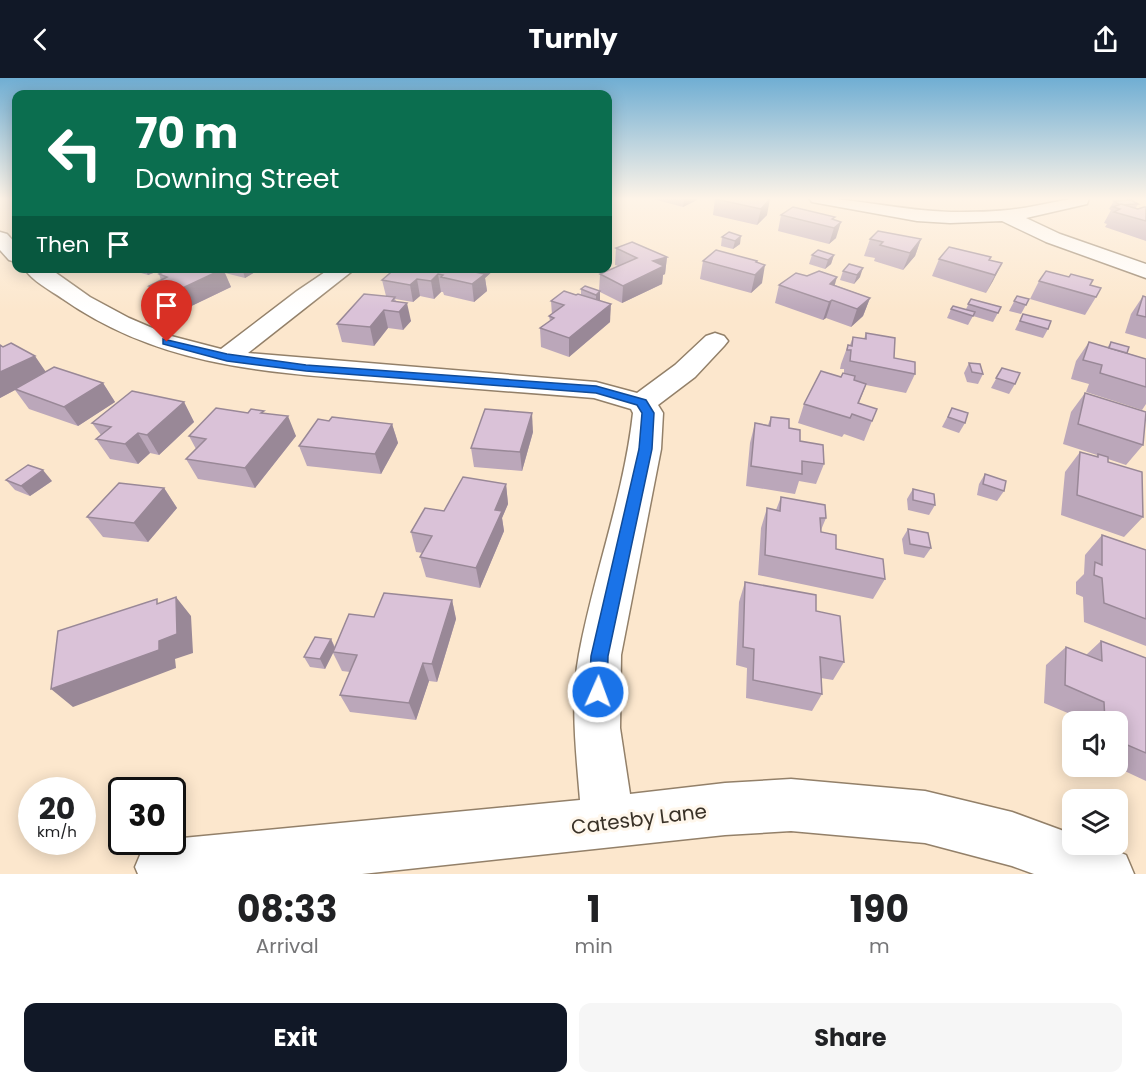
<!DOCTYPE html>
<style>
:root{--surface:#fff;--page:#f6f6f6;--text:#202124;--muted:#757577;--accent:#111827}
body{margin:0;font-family:Poppins,sans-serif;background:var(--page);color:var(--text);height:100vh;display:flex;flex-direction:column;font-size:22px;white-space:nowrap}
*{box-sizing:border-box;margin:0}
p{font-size:20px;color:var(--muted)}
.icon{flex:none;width:33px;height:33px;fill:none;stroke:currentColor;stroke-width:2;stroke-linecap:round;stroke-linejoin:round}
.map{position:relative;height:796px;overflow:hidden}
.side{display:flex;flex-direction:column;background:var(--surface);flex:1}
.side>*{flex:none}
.hud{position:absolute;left:12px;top:12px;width:600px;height:183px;border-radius:12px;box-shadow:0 3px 15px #0003;background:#0b6e4f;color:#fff;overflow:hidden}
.tools{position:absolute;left:1062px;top:633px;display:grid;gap:12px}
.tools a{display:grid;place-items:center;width:66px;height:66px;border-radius:12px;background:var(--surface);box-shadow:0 3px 15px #0003;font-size:30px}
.speed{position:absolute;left:18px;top:699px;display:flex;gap:12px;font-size:30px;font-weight:700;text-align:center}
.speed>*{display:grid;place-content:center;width:78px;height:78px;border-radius:50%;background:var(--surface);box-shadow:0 3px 15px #0003;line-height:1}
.speed small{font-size:15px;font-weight:400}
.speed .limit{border:3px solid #111;border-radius:9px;background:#fff;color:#111}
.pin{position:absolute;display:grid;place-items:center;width:51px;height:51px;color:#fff;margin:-62px -26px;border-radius:50% 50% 50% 0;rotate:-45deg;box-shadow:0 0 6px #0007}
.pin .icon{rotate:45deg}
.me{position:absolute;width:66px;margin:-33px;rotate:2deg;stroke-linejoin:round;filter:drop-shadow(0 0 4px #0008)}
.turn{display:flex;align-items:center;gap:21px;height:126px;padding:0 24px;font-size:27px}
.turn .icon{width:78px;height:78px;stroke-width:2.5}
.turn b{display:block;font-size:42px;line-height:51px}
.then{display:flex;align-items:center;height:57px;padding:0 24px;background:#0003;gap:12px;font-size:22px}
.eta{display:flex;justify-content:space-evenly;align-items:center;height:102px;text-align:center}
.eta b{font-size:36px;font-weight:700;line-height:42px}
.action{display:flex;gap:12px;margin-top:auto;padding:12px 24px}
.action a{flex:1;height:69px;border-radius:12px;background:var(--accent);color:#fff;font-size:24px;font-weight:700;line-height:69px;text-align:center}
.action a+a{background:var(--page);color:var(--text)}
header{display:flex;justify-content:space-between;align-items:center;height:78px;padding:0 24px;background:var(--accent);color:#fff;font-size:27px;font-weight:700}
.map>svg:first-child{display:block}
</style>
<header><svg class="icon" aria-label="back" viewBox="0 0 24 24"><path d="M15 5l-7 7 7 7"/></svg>Turnly<svg class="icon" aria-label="share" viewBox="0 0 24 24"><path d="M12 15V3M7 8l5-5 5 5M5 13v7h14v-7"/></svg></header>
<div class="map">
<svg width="1146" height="796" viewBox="0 0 1146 796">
<rect width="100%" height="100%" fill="#fce7cd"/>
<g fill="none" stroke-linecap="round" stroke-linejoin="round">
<defs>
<g id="minor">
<path d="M 809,120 C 857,120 903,133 951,134 C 973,134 995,134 1016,131 C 1041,128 1064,120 1089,120 L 1087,126 L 1026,140 L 1060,156 L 1146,186 L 1146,200 L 1046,164 L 1002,143 L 950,145 L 917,143 L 812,124 Z"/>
<path d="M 0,154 L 7,156 L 16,166 L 16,184 L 9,182 L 0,172 Z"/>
<path d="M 24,190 L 49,190 L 90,219 L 129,240 L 171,258 L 221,271 L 297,213 L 331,190 L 356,190 L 248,275 L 596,304 L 637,315 L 675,287 L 706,258 L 715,255 L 724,258 L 728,263 L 724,268 L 695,299 L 658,327 L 663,335 L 661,371 L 621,577 L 620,650 L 630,716 L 725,705 L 791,701 L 925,713 L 1012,734 L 1072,756 L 1072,766 L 1101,766 L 1126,777 L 1134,796 L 1034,796 L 1012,788 L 925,765 L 791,753 L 725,757 L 362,796 L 138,796 L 135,789 L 143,770 L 158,764 L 172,764 L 172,761 L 580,722 C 576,673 570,624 579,576 C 594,495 624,417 633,335 L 631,331 L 594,320 C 521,314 449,309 376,303 C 263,294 159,288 63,221 C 50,212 32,203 24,190 Z"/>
</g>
</defs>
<!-- minor casing -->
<use href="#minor" stroke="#938069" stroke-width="3"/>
<!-- minor -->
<use href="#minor" fill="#fff" fill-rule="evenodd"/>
</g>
<!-- wall -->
<g fill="#bba7ba">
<path d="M 697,120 L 697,122 L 683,129 L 653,121 Z"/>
<path d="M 765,120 L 767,137 L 757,147 L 713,137 L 715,121 Z"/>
<path d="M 1114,123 L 1138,126 L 1135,131 L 1138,131 L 1146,129 L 1146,163 L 1105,149 L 1107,146 L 1104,145 L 1111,132 L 1109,131 Z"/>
<path d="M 781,137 L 834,142 L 836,160 L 829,166 L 778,153 Z"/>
<path d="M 729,154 L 740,166 L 733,171 L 721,168 L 722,159 Z"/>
<path d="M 870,161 L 921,161 L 915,178 L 903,192 L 874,183 L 875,180 L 864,178 Z"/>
<path d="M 616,170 L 667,179 L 665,196 L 663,197 L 662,206 L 622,225 L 600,214 L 600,222 L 610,244 L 569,279 L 541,269 L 540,250 L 550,243 L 549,238 L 552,237 L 551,223 L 581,216 L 581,211 L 599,213 L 600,196 L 618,188 L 615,187 Z"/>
<path d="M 812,177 L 834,177 L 831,186 L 825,191 L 809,186 Z"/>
<path d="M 939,181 L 989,182 L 1002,185 L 986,215 L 932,198 Z"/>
<path d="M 703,183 L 757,183 L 762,205 L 751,215 L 700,201 Z"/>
<path d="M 849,186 L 860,199 L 854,206 L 840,202 L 843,193 Z"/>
<path d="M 139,190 L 160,190 L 161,192 L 148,197 L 141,195 Z"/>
<path d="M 222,190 L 267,190 L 262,194 L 257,193 L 245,200 L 225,195 L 231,209 L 181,233 L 158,226 L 149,208 L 161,202 L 159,196 Z"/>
<path d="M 456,190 L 500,190 L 499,192 L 495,191 L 485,200 L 487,213 L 474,224 L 444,217 L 443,214 L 441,214 L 434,221 L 420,218 L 413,224 L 395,221 L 396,223 L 411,243 L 403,252 L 388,250 L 374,268 L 342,264 L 337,246 L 386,218 L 382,202 Z"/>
<path d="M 1069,199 L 1090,207 L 1096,219 L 1085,237 L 1030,221 L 1039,203 Z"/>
<path d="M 779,207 L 835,207 L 870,220 L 863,238 L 851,249 L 826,240 L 823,242 L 775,225 Z"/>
<path d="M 1017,218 L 1029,221 L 1021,236 L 1009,233 Z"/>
<path d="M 1143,218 L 1146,219 L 1146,261 L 1125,255 L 1131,236 Z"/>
<path d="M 971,221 L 1001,229 L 993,244 L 973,238 L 968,247 L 947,240 L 951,231 L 966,231 Z"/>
<path d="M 1023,236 L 1048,251 L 1043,260 L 1015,252 Z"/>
<path d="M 866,255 L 894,280 L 915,296 L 906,315 L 866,307 L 859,325 L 872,343 L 864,363 L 844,356 L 842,359 L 798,345 L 804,326 L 841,299 L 844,295 L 844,291 L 840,291 L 841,286 L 848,267 L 850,267 L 853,259 L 864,261 Z"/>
<path d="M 1089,264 L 1107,270 L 1111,264 L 1127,275 L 1146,281 L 1146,326 L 1142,332 L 1086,314 L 1089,306 L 1071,301 L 1076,283 Z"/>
<path d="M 0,267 L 46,294 L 103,305 L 115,324 L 78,348 L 29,331 L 15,312 L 0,320 Z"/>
<path d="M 969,285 L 983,296 L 978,306 L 967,304 L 964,295 Z"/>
<path d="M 1002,290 L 1015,306 L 1009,316 L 991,310 Z"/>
<path d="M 1085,315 L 1143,367 L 1126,387 L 1108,381 L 1108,384 L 1143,439 L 1124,459 L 1061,437 L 1065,394 L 1080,374 L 1096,379 L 1097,377 L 1063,366 L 1071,334 Z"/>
<path d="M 184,324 L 194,344 L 159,377 L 150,375 L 138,386 L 110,381 L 96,361 L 101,357 L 92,345 Z"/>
<path d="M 952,330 L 965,345 L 959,355 L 942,349 Z"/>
<path d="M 248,335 L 265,336 L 296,358 L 255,410 L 198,401 L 186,381 L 196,371 L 189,358 Z"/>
<path d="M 771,339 L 789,350 L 800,363 L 824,386 L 816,406 L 799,403 L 795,416 L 746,408 L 750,365 L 755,345 L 768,347 Z"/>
<path d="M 329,343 L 392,346 L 398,365 L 381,396 L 307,388 L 299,368 Z"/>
<path d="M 533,354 L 522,393 L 474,389 L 471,370 Z"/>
<path d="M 985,396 L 1004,413 L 997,423 L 977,417 L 979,406 Z"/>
<path d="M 6,402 L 52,403 L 30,418 L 15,412 Z"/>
<path d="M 506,406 L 508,426 L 502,440 L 504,453 L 480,510 L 426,499 L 420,479 L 423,475 L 416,474 L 411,454 Z"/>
<path d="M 164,410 L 177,430 L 148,464 L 103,459 L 87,439 Z"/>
<path d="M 913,411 L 935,427 L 929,437 L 908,432 L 907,421 Z"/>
<path d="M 781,419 L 826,440 L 821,452 L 821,454 L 836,471 L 885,501 L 873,521 L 758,497 L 761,450 L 767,430 L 776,432 Z"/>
<path d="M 908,451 L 931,470 L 924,480 L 904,476 L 902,461 Z"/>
<path d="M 1102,457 L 1146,472 L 1146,568 L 1084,544 L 1083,519 L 1076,516 L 1076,504 L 1084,496 L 1085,477 Z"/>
<path d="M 745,504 L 816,533 L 844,584 L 833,602 L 821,600 L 822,616 L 812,633 L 746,620 L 747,590 L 736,587 L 739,524 Z"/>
<path d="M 452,522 L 456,541 L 437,604 L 429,603 L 416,642 L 350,634 L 340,617 L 350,594 L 342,593 L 333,575 L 325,591 L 310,589 L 304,579 L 331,561 L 335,569 L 374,539 Z"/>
<path d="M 1101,563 L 1146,580 L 1146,703 L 1114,688 L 1118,688 L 1118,644 L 1082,644 L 1082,641 L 1044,625 L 1046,587 L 1066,569 L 1086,577 Z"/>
</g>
<!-- shaded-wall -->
<g fill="#998897">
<path d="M 686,120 L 697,120 L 697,122 L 683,129 L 684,121 Z"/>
<path d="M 770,121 L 767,137 L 757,147 L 761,131 Z"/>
<path d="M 841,144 L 836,160 L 829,166 L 834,150 Z"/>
<path d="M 741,158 L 740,166 L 733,171 L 735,163 Z"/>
<path d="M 921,161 L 915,178 L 903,192 L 910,175 Z"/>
<path d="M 834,177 L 831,186 L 825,191 L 828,182 Z"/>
<path d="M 667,179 L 665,196 L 663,197 L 662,206 L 622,225 L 623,208 L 653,183 Z"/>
<path d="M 1002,185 L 993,203 L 986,215 L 995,197 Z"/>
<path d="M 765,187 L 762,205 L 751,215 L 755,197 Z"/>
<path d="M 144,190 L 160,190 L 161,192 L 148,197 Z"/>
<path d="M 242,190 L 256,190 L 257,193 L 245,200 Z"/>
<path d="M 260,190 L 267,190 L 262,194 Z"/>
<path d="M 482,190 L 495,191 L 485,200 L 487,213 L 474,224 L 472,206 L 483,197 Z"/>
<path d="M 863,190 L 860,199 L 854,206 L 857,197 Z"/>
<path d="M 223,191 L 231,209 L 181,233 L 172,215 Z"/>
<path d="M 438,196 L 441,214 L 434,221 L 431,203 Z"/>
<path d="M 837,199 L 832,217 L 824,223 L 830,206 Z"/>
<path d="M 417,201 L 420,218 L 413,224 L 410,207 Z"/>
<path d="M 600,213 L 600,223 L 596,226 L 596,217 Z"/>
<path d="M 870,220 L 863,238 L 851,249 L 857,231 Z"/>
<path d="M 832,222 L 826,240 L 823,242 L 829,224 Z"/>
<path d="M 407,225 L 411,243 L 403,252 L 399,234 Z"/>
<path d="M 611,226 L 610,244 L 569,279 L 569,260 Z"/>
<path d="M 384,232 L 388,250 L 374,268 L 370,249 Z"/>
<path d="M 35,278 L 48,297 L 15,311 L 15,312 L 0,320 L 0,294 Z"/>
<path d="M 103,305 L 115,324 L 78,348 L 64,329 Z"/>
<path d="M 184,324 L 194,344 L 159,377 L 147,357 Z"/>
<path d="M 532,335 L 533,354 L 522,393 L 520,374 Z"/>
<path d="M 288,338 L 296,358 L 255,410 L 245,390 Z"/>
<path d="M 392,346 L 398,365 L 381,396 L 375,376 Z"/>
<path d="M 138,355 L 150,375 L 138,386 L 125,366 Z"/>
<path d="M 43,392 L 52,403 L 30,418 L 21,408 Z"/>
<path d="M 506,406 L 508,426 L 502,440 L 504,453 L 480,510 L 476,490 L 495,432 Z"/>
<path d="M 164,410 L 177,430 L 148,464 L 134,445 Z"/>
<path d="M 176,519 L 191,538 L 193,575 L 175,581 L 176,590 L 73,629 L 51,611 L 159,563 Z"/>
<path d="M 452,522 L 456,541 L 437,604 L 432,586 Z"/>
<path d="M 331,561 L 335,571 L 325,591 L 320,581 Z"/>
<path d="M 423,585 L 429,603 L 416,642 L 409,625 Z"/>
</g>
<!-- building -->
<g fill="#dac2d8" stroke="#998897" stroke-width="1.5">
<path d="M 717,120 L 765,120 L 770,121 L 761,131 L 715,121 Z"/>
<path d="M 1131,122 L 1138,126 L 1120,127 L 1114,123 Z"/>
<path d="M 1121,126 L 1138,131 L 1144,129 L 1146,129 L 1146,143 L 1114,134 L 1120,131 L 1113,129 Z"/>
<path d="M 793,129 L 835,139 L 832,141 L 841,144 L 834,150 L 781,137 Z"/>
<path d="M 878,153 L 921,161 L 910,175 L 880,167 L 883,164 L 870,161 Z"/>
<path d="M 729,154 L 741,158 L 735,163 L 722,159 Z"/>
<path d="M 632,164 L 667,179 L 653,183 L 664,188 L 623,208 L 600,196 L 637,180 L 616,170 Z"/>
<path d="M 949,169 L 991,179 L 989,182 L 1002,185 L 995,197 L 939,181 Z"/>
<path d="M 716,172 L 757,183 L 756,184 L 765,187 L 755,197 L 703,183 Z"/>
<path d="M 818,172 L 834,177 L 828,182 L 812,177 Z"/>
<path d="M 849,186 L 863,190 L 857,197 L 843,193 Z"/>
<path d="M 171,190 L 219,190 L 223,191 L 172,215 L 149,208 L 167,199 L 159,196 Z"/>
<path d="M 396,190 L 454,190 L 485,196 L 472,206 L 441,199 L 443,197 L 438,196 L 431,203 L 417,201 L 410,207 L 382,202 Z"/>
<path d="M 819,193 L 837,199 L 830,206 L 870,220 L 857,231 L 832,222 L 829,224 L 779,207 L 796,195 L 807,198 Z"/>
<path d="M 1046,193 L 1069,199 L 1071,196 L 1093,202 L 1090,207 L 1101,210 L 1096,219 L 1039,203 Z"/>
<path d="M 585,208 L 600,213 L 596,217 L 581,211 Z"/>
<path d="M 564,213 L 576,217 L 578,216 L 611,226 L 569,260 L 540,250 L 554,240 L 549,238 L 564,227 L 551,223 Z"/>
<path d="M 364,216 L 395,219 L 392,223 L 407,225 L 399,234 L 384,232 L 370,249 L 337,246 Z"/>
<path d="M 1017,218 L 1029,221 L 1026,227 L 1014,223 Z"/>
<path d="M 1143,218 L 1146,219 L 1146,239 L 1137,237 Z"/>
<path d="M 971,221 L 1001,229 L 998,235 L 968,226 Z"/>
<path d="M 953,228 L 975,234 L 973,238 L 951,231 Z"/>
<path d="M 1023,236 L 1051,243 L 1048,251 L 1020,243 Z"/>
<path d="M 866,255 L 895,260 L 894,280 L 915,284 L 915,296 L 850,283 L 851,272 L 847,272 L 848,267 L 852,268 L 853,259 L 866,261 Z"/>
<path d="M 1089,264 L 1146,281 L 1146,309 L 1100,295 L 1102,287 L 1083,282 Z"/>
<path d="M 1111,264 L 1129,269 L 1127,275 L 1109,270 Z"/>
<path d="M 11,265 L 35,278 L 0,294 L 0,267 L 3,269 Z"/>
<path d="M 969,285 L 980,286 L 983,296 L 972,294 Z"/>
<path d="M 54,289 L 103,305 L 64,329 L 15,311 Z"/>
<path d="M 1002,290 L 1020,295 L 1015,306 L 996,300 Z"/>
<path d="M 821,293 L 841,299 L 843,295 L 855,298 L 854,302 L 866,306 L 858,325 L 877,331 L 872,343 L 852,336 L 850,340 L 804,326 Z"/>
<path d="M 132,313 L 184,324 L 147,357 L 138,355 L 125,366 L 96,361 L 111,349 L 92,345 Z"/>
<path d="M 1085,315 L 1146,334 L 1143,367 L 1078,346 Z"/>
<path d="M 216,330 L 248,335 L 251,331 L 264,333 L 261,335 L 288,338 L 245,390 L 186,381 L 206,361 L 189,358 Z"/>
<path d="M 952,330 L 968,335 L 965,345 L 948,339 Z"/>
<path d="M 485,331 L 532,335 L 520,374 L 471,370 Z"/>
<path d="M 332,339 L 392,346 L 375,376 L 299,368 L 318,341 L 329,343 Z"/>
<path d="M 771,339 L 789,341 L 789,350 L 800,352 L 800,363 L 823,367 L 824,386 L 802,383 L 802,396 L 751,388 L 755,345 L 770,348 Z"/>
<path d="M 1080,374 L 1098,379 L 1098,376 L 1108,379 L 1108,384 L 1142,394 L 1143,439 L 1077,417 Z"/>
<path d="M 28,387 L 43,392 L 21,408 L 6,402 Z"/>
<path d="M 985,396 L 1006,403 L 1004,413 L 983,406 Z"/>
<path d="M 463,399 L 506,406 L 495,432 L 502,433 L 476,490 L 420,479 L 432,458 L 411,454 L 425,430 L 444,433 Z"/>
<path d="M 119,405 L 164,410 L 134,445 L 87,439 Z"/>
<path d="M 913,411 L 934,416 L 935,427 L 913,422 Z"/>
<path d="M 781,419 L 825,427 L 826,440 L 820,440 L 821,454 L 836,457 L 836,471 L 883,481 L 885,501 L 765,477 L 767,430 L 780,433 Z"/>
<path d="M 908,451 L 928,455 L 931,470 L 910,466 Z"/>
<path d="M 1102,457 L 1146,472 L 1146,541 L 1104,525 L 1102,500 L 1094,497 L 1095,484 L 1102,487 Z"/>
<path d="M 745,504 L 816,517 L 816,533 L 840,538 L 844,584 L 820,579 L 822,616 L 753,602 L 754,571 L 743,569 Z"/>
<path d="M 384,515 L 452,522 L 432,586 L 423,585 L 409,625 L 340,617 L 357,577 L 333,574 L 349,536 L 374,539 Z"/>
<path d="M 176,519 L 177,556 L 159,563 L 159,572 L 51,611 L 58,553 L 157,521 L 157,526 Z"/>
<path d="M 315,559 L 331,561 L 320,581 L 304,579 Z"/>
<path d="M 1101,563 L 1146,580 L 1146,675 L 1118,663 L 1118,644 L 1105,644 L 1104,624 L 1065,607 L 1066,569 L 1102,583 Z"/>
</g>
<!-- sky -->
<linearGradient id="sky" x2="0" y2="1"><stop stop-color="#70aed3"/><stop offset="0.52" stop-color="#fef4e8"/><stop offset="1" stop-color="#fef4e8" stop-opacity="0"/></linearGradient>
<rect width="1146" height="232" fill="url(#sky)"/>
<!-- route -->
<path fill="#1a73e8" stroke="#114b97" stroke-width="1.5" d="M 163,261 L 227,276 L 306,287 L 596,308 L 646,322 L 654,335 L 652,371 L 608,578 L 607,614 L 605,620 L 598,623 L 592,620 L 589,614 L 591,578 L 639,371 L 642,335 L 637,327 L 596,315 L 306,293 L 227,283 L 163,266 Z"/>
<g text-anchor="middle" stroke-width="6" stroke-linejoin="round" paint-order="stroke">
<!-- near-street labels -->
<g font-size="20" fill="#393127" stroke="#fff7ec">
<text transform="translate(639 741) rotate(-7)" y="7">Catesby Lane</text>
</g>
</g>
</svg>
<div class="tools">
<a><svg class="icon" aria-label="sound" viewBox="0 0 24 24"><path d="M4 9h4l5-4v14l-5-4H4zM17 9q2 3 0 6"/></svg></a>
<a><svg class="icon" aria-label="layers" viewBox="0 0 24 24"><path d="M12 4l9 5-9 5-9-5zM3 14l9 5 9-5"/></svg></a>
</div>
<div class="speed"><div>20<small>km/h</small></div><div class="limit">30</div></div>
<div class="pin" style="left:167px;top:264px;background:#d93025"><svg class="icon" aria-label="arrive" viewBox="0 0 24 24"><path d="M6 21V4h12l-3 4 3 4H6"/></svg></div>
<svg class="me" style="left:598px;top:614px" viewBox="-20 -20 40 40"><circle r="17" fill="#1a73e8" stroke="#fff" stroke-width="3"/><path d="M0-11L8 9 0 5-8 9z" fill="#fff"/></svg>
<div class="hud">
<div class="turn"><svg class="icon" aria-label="left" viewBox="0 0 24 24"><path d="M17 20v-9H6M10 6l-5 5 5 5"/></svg><div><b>70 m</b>Downing Street</div></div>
<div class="then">Then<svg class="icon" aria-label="arrive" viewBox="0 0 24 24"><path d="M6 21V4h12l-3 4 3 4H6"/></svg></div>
</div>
</div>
<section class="side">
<div class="eta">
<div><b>08:33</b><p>Arrival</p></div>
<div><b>1</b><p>min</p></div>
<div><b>190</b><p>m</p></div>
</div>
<div class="action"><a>Exit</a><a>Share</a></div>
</section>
